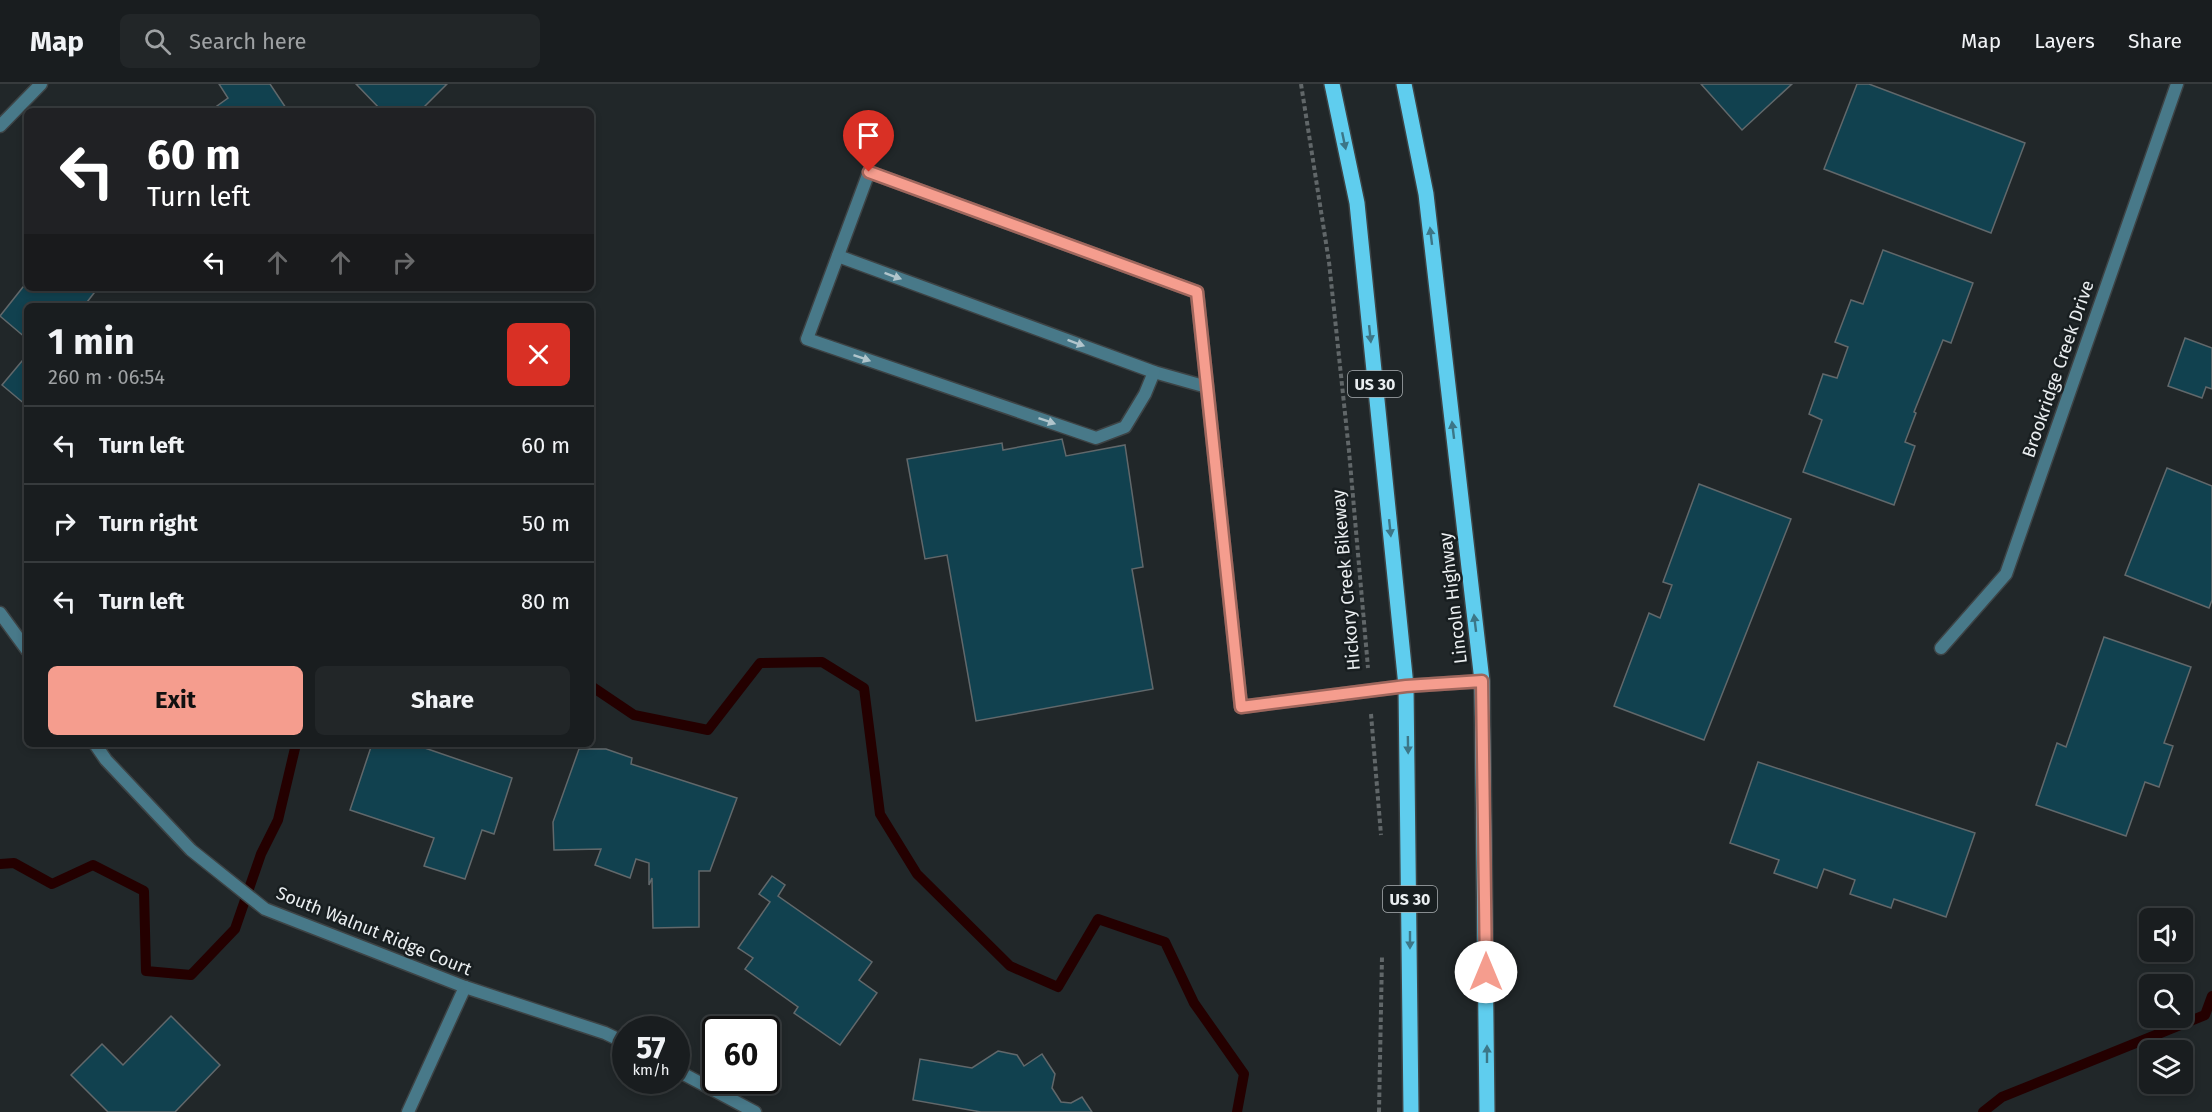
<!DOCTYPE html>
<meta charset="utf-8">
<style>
:root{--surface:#191d1f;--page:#222628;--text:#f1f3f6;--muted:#9fa2a4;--line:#373b3d;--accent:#f59d8e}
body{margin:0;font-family:"Fira Sans",sans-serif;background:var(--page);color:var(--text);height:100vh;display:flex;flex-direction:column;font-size:22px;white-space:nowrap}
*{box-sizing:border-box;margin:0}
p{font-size:20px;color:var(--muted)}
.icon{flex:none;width:33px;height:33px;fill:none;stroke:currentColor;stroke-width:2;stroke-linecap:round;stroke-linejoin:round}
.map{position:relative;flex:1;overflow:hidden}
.side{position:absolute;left:24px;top:219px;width:570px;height:444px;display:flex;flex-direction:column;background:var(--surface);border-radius:9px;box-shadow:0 3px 9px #0003,0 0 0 2px var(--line)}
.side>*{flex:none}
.hud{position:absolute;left:24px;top:24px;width:570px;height:183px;border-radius:9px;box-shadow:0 3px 9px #0003,0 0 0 2px var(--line);background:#202124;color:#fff;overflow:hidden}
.fabs{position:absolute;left:2139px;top:824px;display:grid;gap:12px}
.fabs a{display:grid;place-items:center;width:54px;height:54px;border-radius:9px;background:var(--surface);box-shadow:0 3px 9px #0003,0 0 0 2px var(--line);font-size:30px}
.speed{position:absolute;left:612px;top:932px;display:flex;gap:12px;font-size:30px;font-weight:700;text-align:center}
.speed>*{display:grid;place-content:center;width:78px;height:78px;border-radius:50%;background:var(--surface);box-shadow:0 3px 9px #0003,0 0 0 2px var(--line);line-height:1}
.speed small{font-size:15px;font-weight:400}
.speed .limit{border:3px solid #111;border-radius:9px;background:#fff;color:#111}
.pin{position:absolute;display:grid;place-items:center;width:51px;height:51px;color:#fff;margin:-62px -26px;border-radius:50% 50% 50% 0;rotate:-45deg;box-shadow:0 0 6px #0007}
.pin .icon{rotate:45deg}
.me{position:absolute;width:66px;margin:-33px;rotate:0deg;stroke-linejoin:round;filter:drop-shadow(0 0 4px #0008)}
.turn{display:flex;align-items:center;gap:21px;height:126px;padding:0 24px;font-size:27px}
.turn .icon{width:78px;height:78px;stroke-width:2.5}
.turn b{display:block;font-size:42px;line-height:51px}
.lanes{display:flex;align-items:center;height:57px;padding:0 24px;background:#0003;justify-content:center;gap:30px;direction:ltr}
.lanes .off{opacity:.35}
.round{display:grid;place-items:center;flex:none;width:63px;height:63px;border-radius:9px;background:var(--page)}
.headline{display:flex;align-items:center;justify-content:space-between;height:102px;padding:0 24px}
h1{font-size:36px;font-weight:700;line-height:45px}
.button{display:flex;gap:12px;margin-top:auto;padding:12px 24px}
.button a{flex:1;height:69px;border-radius:9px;background:var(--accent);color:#111;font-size:24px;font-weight:700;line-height:69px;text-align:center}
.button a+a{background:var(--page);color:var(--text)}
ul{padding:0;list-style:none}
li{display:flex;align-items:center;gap:18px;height:78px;padding:0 24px;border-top:2px solid var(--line)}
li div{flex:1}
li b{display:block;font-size:22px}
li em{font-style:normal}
header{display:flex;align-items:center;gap:36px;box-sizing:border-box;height:84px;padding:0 30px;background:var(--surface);border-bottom:2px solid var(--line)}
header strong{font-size:28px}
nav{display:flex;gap:33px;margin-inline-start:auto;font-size:21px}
.search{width:420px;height:54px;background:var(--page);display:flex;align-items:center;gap:15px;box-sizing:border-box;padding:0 21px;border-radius:9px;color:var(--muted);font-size:22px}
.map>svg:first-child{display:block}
</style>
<header>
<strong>Map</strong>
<div class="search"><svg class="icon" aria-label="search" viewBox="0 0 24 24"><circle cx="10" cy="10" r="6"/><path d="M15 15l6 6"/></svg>Search here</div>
<nav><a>Map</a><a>Layers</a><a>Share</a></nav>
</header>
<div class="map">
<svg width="2212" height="1028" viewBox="0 0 2212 1028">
<rect width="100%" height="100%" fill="#212729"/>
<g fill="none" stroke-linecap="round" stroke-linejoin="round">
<!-- stream -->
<g stroke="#240000" stroke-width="10">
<path d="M 591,602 L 634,631 L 708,646 L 760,579 L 822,578 L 864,604 L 880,730 L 917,790 L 1010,882 L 1058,903 L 1098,835 L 1165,858 L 1194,919 L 1244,990 L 1237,1028"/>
<path d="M 0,780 L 14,779 L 52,800 L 93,781 L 144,807 L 146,887 L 191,891 L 235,845 L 261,770 L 278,736 L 296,660"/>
<path d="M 1983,1028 L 2002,1013 L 2205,931 L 2212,912"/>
</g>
</g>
<!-- building -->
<g fill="#11414f" stroke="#61686b" stroke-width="1.5">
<path d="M 219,0 L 270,0 L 288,27 L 210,27 L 228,14 Z"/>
<path d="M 356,0 L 447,0 L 420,27 L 382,27 Z"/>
<path d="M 1701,0 L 1792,0 L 1742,46 Z"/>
<path d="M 1857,0 L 1869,0 L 2025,59 L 1991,149 L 1824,85 Z"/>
<path d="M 1883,166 L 1973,199 L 1951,259 L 1943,256 L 1914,328 L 1916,329 L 1905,358 L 1915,362 L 1894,421 L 1803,388 L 1822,336 L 1809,330 L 1823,290 L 1837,294 L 1848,263 L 1835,258 L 1851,216 L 1863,220 Z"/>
<path d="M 27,198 L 27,204 L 88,204 L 94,209 L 84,222 L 27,222 L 27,255 L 0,232 Z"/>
<path d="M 2185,254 L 2212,264 L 2212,305 L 2206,303 L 2202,314 L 2168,302 Z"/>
<path d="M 27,271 L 27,322 L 2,301 Z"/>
<path d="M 1062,355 L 1066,372 L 1125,361 L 1143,483 L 1132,485 L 1153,605 L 976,637 L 947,471 L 925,475 L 907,375 L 1002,359 L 1003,366 Z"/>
<path d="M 2167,384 L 2212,402 L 2212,516 L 2209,524 L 2125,491 Z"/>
<path d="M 1699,400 L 1791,435 L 1704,656 L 1614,622 L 1649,529 L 1660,534 L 1672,501 L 1663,498 Z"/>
<path d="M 2104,553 L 2191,583 L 2164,659 L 2173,662 L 2159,703 L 2145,698 L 2126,752 L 2036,721 L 2057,659 L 2066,663 Z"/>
<path d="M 372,660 L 420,660 L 419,662 L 512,694 L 494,750 L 482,746 L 465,795 L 424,782 L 434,754 L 350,726 Z"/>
<path d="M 579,665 L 606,665 L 632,674 L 631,680 L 737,714 L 710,787 L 699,787 L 699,843 L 653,844 L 652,794 L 649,801 L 649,779 L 636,775 L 630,794 L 595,781 L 601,765 L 554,766 L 553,738 Z"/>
<path d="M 1758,678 L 1975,749 L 1946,833 L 1894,815 L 1891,824 L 1850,810 L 1855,796 L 1824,785 L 1817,804 L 1774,789 L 1779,776 L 1730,759 Z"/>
<path d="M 772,792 L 785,801 L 778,812 L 872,878 L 859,896 L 877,909 L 840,961 L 794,929 L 798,923 L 745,885 L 753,874 L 738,864 L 770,818 L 759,810 Z"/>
<path d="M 171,932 L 220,981 L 175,1028 L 108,1028 L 71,991 L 102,960 L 123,981 Z"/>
<path d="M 998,967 L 1017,971 L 1024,982 L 1042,970 L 1055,990 L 1052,1004 L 1061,1018 L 1071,1019 L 1082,1013 L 1092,1028 L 981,1028 L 913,1016 L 920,975 L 972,984 Z"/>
</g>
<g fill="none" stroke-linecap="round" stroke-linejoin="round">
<defs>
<g id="service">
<path d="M 838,172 L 1154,288 L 1207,303"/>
<path d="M 1154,288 L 1145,310 L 1125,343 L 1096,354 L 807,255 L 869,88 L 1197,208 L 1241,623 L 1406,602 L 1482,597"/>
</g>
<g id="minor">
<path d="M 0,42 L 41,0"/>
<path d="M 0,529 L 27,566"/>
<path d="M 1941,564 L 2006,490 L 2177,0"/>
<path d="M 95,660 L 106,676 L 191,766 L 265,825 L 465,903 L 605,949 L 626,959"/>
<path d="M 676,986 L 755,1028"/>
<path d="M 408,1028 L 465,903"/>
</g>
<g id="primary">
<path d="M 1332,0 L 1357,119 L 1406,602 L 1411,1028"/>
<path d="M 1404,0 L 1426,110 L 1482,597 L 1487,1028"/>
</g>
</defs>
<!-- service casing -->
<use href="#service" stroke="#3d4345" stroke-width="15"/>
<!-- minor casing -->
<use href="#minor" stroke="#3d4345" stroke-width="15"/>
<!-- primary casing -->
<use href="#primary" stroke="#3d4345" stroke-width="18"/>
<!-- path -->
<g stroke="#616769" stroke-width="4" stroke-dasharray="4.5 3" stroke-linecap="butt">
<path d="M 1301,0 L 1329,178 L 1349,367 L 1368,584"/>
<path d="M 1371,630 L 1381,751"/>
<path d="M 1379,1028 L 1382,873"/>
</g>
<!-- service -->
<use href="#service" stroke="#487989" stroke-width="12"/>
<!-- minor -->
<use href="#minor" stroke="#487989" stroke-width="12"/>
<!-- primary -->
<use href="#primary" stroke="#5fcdee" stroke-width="15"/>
</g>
<!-- one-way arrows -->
<defs><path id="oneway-solid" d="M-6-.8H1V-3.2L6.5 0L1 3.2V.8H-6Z" transform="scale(1.5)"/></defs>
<g fill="#3c7687">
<use href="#oneway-solid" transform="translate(1344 57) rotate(78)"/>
<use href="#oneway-solid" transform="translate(1431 152) rotate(-97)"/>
<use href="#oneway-solid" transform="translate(1370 250) rotate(84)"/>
<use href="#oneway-solid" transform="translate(1453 346) rotate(-97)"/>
<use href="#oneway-solid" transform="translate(1390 444) rotate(84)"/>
<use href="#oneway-solid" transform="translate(1475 539) rotate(-97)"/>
<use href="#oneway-solid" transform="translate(1408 661) rotate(89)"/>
<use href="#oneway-solid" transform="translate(1410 856) rotate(90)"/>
<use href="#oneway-solid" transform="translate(1487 970) rotate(-90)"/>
</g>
<g fill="#b1c5cc">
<use href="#oneway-solid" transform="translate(893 192) rotate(20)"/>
<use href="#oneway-solid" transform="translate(1076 259) rotate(20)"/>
<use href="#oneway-solid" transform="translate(862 274) rotate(19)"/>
<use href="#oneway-solid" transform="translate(1047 337) rotate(19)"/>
</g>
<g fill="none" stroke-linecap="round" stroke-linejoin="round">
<defs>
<path id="route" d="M 869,88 L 1197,208 L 1241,623 L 1406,602 L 1482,597 L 1486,888"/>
</defs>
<!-- route casing -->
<use href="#route" stroke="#9f665c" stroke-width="15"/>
<!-- route -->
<use href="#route" stroke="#f59d8e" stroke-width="10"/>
</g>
<g text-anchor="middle" stroke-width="5" stroke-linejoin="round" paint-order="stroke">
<!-- shield labels -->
<g fill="#181e20" stroke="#abb0b2" stroke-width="1.5">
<rect x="1348" y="287" width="54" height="26" rx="4.5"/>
<rect x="1383" y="802" width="54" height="26" rx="4.5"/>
</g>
<g font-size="16" font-weight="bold" fill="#eaeef0">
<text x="1375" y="306">US 30</text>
<text x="1410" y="821">US 30</text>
</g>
<!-- street labels -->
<g font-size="18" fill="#eaeef0" stroke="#181e20">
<text transform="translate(2058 285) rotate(-71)" y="6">Brookridge Creek Drive</text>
<text transform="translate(1346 496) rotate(-95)" y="6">Hickory Creek Bikeway</text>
<text transform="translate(1453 514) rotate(-97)" y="6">Lincoln Highway</text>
<text transform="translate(374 847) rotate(22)" y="6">South Walnut Ridge Court</text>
</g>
</g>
</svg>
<div class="fabs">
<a><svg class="icon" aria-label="sound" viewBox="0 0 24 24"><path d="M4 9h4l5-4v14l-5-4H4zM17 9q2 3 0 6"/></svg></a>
<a><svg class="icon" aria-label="search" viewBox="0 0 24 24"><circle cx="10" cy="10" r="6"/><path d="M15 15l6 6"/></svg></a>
<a><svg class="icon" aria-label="layers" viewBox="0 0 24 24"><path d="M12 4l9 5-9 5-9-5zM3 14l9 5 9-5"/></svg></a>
</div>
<div class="speed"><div>57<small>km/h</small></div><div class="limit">60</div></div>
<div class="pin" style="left:869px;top:88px;background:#d93025"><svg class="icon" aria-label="arrive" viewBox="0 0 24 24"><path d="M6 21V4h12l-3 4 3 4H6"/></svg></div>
<svg class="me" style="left:1486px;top:888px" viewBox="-20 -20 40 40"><circle r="19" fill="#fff"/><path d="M0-13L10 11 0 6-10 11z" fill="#f59d8e"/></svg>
<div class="hud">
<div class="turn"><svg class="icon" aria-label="left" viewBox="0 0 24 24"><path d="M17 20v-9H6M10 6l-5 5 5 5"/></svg><div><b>60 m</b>Turn left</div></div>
<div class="lanes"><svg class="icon" aria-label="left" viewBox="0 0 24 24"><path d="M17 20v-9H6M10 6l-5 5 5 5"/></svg><svg class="icon off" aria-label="ahead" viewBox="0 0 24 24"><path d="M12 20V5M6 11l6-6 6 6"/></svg><svg class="icon off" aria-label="ahead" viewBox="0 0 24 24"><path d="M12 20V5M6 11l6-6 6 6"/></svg><svg class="icon off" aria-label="right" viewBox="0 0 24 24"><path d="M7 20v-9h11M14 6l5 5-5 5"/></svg></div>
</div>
<section class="side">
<div class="headline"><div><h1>1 min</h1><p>260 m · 06:54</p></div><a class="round" style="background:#d93025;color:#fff"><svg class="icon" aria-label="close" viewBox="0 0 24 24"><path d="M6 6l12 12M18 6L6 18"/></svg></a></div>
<ul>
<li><svg class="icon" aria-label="left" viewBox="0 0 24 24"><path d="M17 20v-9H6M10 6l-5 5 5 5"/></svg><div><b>Turn left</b></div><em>60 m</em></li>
<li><svg class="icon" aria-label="right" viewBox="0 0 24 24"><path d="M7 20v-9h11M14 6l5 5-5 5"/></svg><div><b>Turn right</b></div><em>50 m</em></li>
<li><svg class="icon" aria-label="left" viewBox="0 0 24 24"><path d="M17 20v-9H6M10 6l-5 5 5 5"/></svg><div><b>Turn left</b></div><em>80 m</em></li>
</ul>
<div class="button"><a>Exit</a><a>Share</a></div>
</section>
</div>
